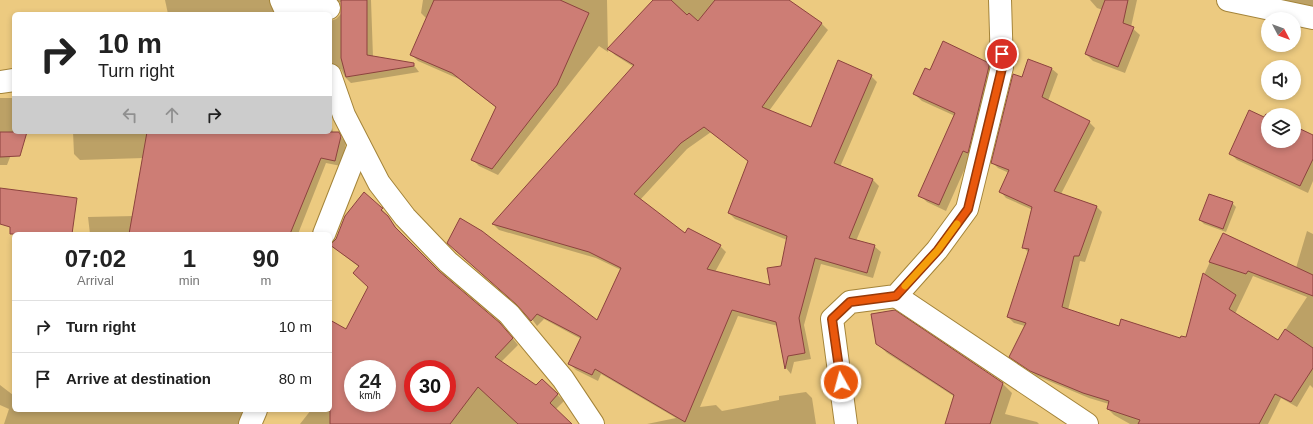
<!DOCTYPE html>
<style>
:root{--surface:#fff;--page:#f6f6f6;--text:#222;--muted:#767676;--line:#e0e0e0}
body{margin:0;font-family:Arial,sans-serif;background:var(--page);color:var(--text);height:100vh;display:flex;flex-direction:column;font-size:15px;white-space:nowrap}
*{box-sizing:border-box;margin:0}
p{font-size:13px;color:var(--muted)}
.icon{flex:none;width:22px;height:22px;fill:none;stroke:currentColor;stroke-width:2;stroke-linecap:round;stroke-linejoin:round}
.map{position:relative;flex:1;overflow:hidden}
.details{position:absolute;left:12px;top:232px;width:320px;height:180px;display:flex;flex-direction:column;background:var(--surface);border-radius:6px;box-shadow:0 2px 6px #0003}
.details>*{flex:none}
.banner{position:absolute;left:12px;top:12px;width:320px;height:122px;border-radius:6px;box-shadow:0 2px 6px #0003;background:#fff;color:var(--text);overflow:hidden}
.needle{width:26px;rotate:131deg}
.buttons{position:absolute;left:1261px;top:12px;display:grid;gap:8px}
.buttons a{display:grid;place-items:center;width:40px;height:40px;border-radius:50%;background:var(--surface);box-shadow:0 2px 6px #0003;font-size:20px}
.speed{position:absolute;left:344px;top:360px;display:flex;gap:8px;font-size:20px;font-weight:700;text-align:center}
.speed>*{display:grid;place-content:center;width:52px;height:52px;border-radius:50%;background:var(--surface);box-shadow:0 2px 6px #0003;line-height:1}
.speed small{font-size:10px;font-weight:400}
.speed .limit{border:6px solid #d22;background:#fff;color:#111}
.pin{position:absolute;display:grid;place-items:center;width:34px;height:34px;color:#fff;margin:-17px;border:2px solid #fff;border-radius:50%;box-shadow:0 1px 4px #0007}
.me{position:absolute;width:44px;margin:-22px;rotate:353deg;stroke-linejoin:round;filter:drop-shadow(0 0 3px #0008)}
.turn{display:flex;align-items:center;gap:14px;height:84px;padding:0 20px;font-size:18px}
.turn .icon{width:52px;height:52px;stroke-width:2.5}
.turn b{display:block;font-size:28px;line-height:34px}
.lanes{display:flex;align-items:center;height:38px;padding:0 20px;background:#0003;justify-content:center;gap:20px;direction:ltr}
.lanes .off{opacity:.35}
.eta{display:flex;justify-content:space-evenly;align-items:center;height:68px;text-align:center}
.eta b{font-size:24px;font-weight:800;line-height:28px}
ul{padding:0;list-style:none}
li{display:flex;align-items:center;gap:12px;height:52px;padding:0 20px;border-top:1px solid var(--line)}
li div{flex:1}
li b{display:block;font-size:15px}
li em{font-style:normal}
.map>svg:first-child{display:block}
</style>
<div class="map">
<svg width="1313" height="424" viewBox="0 0 1313 424">
<rect width="100%" height="100%" fill="#ecca80"/>
<!-- shadow -->
<g fill="#0003" fill-rule="evenodd">
<path d="M 165,0 L 276,0 L 277,14 L 168,14 Z"/>
<path d="M 297,0 L 371,0 L 373,57 L 413,64 L 419,72 L 351,83 L 345,77 L 341,69 L 330,70 L 330,21 L 336,19 L 341,14 L 342,7 L 341,2 L 300,3 Z"/>
<path d="M 423,0 L 607,0 L 608,52 L 599,46 L 498,175 L 479,166 L 473,160 L 497,108 L 459,79 L 418,61 L 412,55 L 427,19 L 421,13 Z"/>
<path d="M 654,0 L 787,0 L 822,24 L 828,30 L 769,111 L 812,128 L 871,76 L 877,82 L 840,167 L 873,180 L 879,186 L 856,241 L 874,246 L 881,252 L 873,278 L 821,264 L 804,325 L 811,359 L 794,362 L 791,374 L 786,368 L 778,326 L 738,316 L 700,407 L 716,405 L 722,411 L 779,400 L 779,396 L 806,392 L 812,398 L 816,424 L 647,424 L 676,418 L 601,374 L 598,381 L 576,370 L 570,364 L 581,339 L 544,319 L 537,326 L 460,220 L 597,322 L 621,270 L 596,258 L 499,230 L 493,224 L 634,67 L 615,55 L 609,49 ZM 711,132 L 749,162 L 729,213 L 735,219 L 787,240 L 781,267 L 771,287 L 715,272 L 726,252 L 720,246 L 686,234 L 640,200 L 687,149 Z"/>
<path d="M 1090,0 L 1137,0 L 1131,27 L 1140,35 L 1125,73 L 1093,61 L 1086,54 L 1103,10 L 1097,8 Z"/>
<path d="M 1281,0 L 1313,0 L 1313,10 L 1282,1 Z"/>
<path d="M 1029,61 L 1052,69 L 1058,74 L 1048,101 L 1089,122 L 1095,128 L 1061,194 L 1096,206 L 1102,212 L 1085,262 L 1080,261 L 1068,310 L 1119,327 L 1181,339 L 1187,338 L 1202,279 L 1223,234 L 1296,268 L 1307,231 L 1313,234 L 1313,388 L 1310,385 L 1297,407 L 1281,398 L 1268,424 L 1130,424 L 1114,415 L 1108,409 L 1109,404 L 1089,398 L 1037,376 L 1010,356 L 1025,326 L 1014,323 L 1008,317 L 1029,253 L 1023,247 L 1033,210 L 1006,198 L 1001,192 L 1009,173 L 998,168 L 992,162 ZM 1253,276 L 1307,297 L 1278,341 L 1235,314 Z"/>
<path d="M 989,63 L 996,71 L 970,157 L 946,211 L 927,202 L 920,195 L 955,116 L 922,101 L 914,94 L 930,72 Z"/>
<path d="M 0,98 L 14,98 L 14,132 L 20,132 L 7,165 L 0,165 Z"/>
<path d="M 1265,118 L 1268,141 L 1294,141 L 1294,127 L 1313,141 L 1313,181 L 1308,193 L 1237,160 L 1230,153 Z"/>
<path d="M 330,119 L 333,132 L 338,133 L 346,143 L 341,166 L 326,163 L 298,234 L 90,234 L 88,217 L 134,216 L 144,158 L 80,160 L 74,154 L 73,132 L 330,132 Z"/>
<path d="M 1232,203 L 1236,207 L 1226,232 L 1204,224 L 1200,220 Z"/>
<path d="M 381,208 L 401,234 L 438,271 L 506,330 L 518,345 L 501,362 L 536,387 L 542,380 L 564,401 L 555,410 L 571,424 L 300,424 L 311,410 L 330,410 L 330,321 L 347,330 L 369,287 L 359,267 L 331,245 ZM 353,369 L 387,369 L 387,403 L 353,403 ZM 413,369 L 447,369 L 447,403 L 413,403 Z"/>
<path d="M 14,288 L 14,299 L 12,297 Z"/>
<path d="M 894,311 L 1003,384 L 1012,393 L 1005,414 L 1037,422 L 1039,424 L 946,424 L 955,397 L 887,353 L 877,343 Z"/>
<path d="M 0,385 L 13,395 L 14,391 L 14,410 L 250,410 L 244,424 L 4,424 L 9,409 L 0,405 Z"/>
</g>
<!-- building -->
<g fill="#cd7d75" stroke="#8c433e" fill-rule="evenodd">
<path d="M 341,0 L 367,0 L 367,55 L 414,63 L 414,66 L 346,77 L 341,58 Z"/>
<path d="M 434,0 L 560,0 L 589,13 L 557,85 L 492,169 L 471,160 L 496,107 L 452,73 L 410,55 Z"/>
<path d="M 653,0 L 671,0 L 687,15 L 689,13 L 698,21 L 715,0 L 789,0 L 822,23 L 762,107 L 811,127 L 838,60 L 872,75 L 834,163 L 873,179 L 849,238 L 875,245 L 867,273 L 815,258 L 799,318 L 805,353 L 788,356 L 785,369 L 776,322 L 732,310 L 685,422 L 595,369 L 592,375 L 568,364 L 581,337 L 537,314 L 531,321 L 517,305 L 447,243 L 460,218 L 482,231 L 597,320 L 621,268 L 589,252 L 492,224 L 634,65 L 607,49 ZM 704,127 L 748,161 L 728,213 L 787,236 L 781,266 L 767,268 L 770,285 L 707,269 L 721,245 L 688,228 L 685,233 L 634,194 L 681,143 Z"/>
<path d="M 1105,0 L 1128,0 L 1123,23 L 1134,27 L 1118,67 L 1085,54 Z"/>
<path d="M 943,41 L 989,63 L 989,66 L 968,153 L 963,151 L 939,205 L 918,196 L 955,113 L 913,94 L 925,68 L 930,70 Z"/>
<path d="M 1028,59 L 1052,68 L 1042,97 L 1090,121 L 1054,191 L 1097,206 L 1079,256 L 1074,256 L 1062,307 L 1119,326 L 1121,319 L 1180,338 L 1181,336 L 1186,337 L 1203,273 L 1236,295 L 1229,309 L 1278,340 L 1285,329 L 1313,348 L 1313,368 L 1291,402 L 1275,394 L 1259,424 L 1138,424 L 1140,420 L 1107,409 L 1109,401 L 1083,393 L 1030,371 L 1009,357 L 1026,323 L 1007,317 L 1029,249 L 1022,248 L 1032,207 L 999,192 L 1009,170 L 991,163 L 1013,74 L 1022,77 Z"/>
<path d="M 1249,110 L 1264,117 L 1266,114 L 1269,115 L 1268,141 L 1294,141 L 1294,126 L 1313,135 L 1313,159 L 1300,186 L 1229,154 Z"/>
<path d="M 0,132 L 27,132 L 20,156 L 0,157 Z"/>
<path d="M 147,132 L 339,132 L 341,136 L 335,161 L 321,158 L 290,234 L 129,234 Z"/>
<path d="M 0,188 L 77,198 L 72,234 L 10,234 L 10,227 L 0,224 Z"/>
<path d="M 364,192 L 381,207 L 383,208 L 381,210 L 388,216 L 395,227 L 439,271 L 500,323 L 513,338 L 495,357 L 536,385 L 542,379 L 558,394 L 550,403 L 572,424 L 518,424 L 478,387 L 450,424 L 330,424 L 330,320 L 346,329 L 368,287 L 353,273 L 359,266 L 330,245 L 336,239 L 345,216 ZM 353,369 L 387,369 L 387,403 L 353,403 ZM 413,369 L 447,369 L 447,403 L 413,403 Z"/>
<path d="M 1209,194 L 1233,202 L 1223,229 L 1199,220 Z"/>
<path d="M 1223,233 L 1313,275 L 1313,296 L 1248,271 L 1246,274 L 1209,262 Z"/>
<path d="M 895,310 L 1003,383 L 990,424 L 945,424 L 954,395 L 876,344 L 871,314 Z"/>
</g>
<g fill="none" stroke-linecap="round" stroke-linejoin="round">
<defs>
<g id="minor">
<path d="M 281,0 L 286,11 L 329,8"/>
<path d="M 1228,0 L 1313,18"/>
<path d="M 330,75 L 344,115 L 379,183 L 405,217 L 448,262 L 509,314 L 563,379 L 593,424"/>
<path d="M 0,82 L 14,80"/>
<path d="M 324,234 L 359,145"/>
<path d="M 896,296 L 1087,424"/>
<path d="M 250,424 L 256,410"/>
<path d="M 846,424 L 832,319 L 850,302 L 896,296 L 937,250 L 967,209 L 1002,67 L 1000,0"/>
</g>
</defs>
<!-- minor casing -->
<use href="#minor" stroke="#a48439" stroke-width="24"/>
<!-- minor -->
<use href="#minor" stroke="#fff" stroke-width="22"/>
</g>
<g fill="none" stroke-linecap="round" stroke-linejoin="round">
<defs>
<path id="route" d="M 841,382 L 832,319 L 850,302 L 896,296 L 938,250 L 968,209 L 1002,68 L 1002,54"/>
</defs>
<!-- route casing -->
<use href="#route" stroke="#983908" stroke-width="10"/>
<!-- route -->
<use href="#route" stroke="#ea580c" stroke-width="7"/>
<!-- slow -->
<path stroke="#f59e0b" stroke-width="7" d="M 905,286 L 938,250 L 957,224"/>
</g>
</svg>
<div class="buttons">
<a><svg class="needle" viewBox="-14 -14 28 28"><path d="M0-13l5 13h-10z" fill="#e53935"/><path d="M0 13l5-13h-10z" fill="#767676"/></svg></a>
<a><svg class="icon" aria-label="sound" viewBox="0 0 24 24"><path d="M4 9h4l5-4v14l-5-4H4zM17 9q2 3 0 6"/></svg></a>
<a><svg class="icon" aria-label="layers" viewBox="0 0 24 24"><path d="M12 4l9 5-9 5-9-5zM3 14l9 5 9-5"/></svg></a>
</div>
<div class="speed"><div>24<small>km/h</small></div><div class="limit">30</div></div>
<div class="pin" style="left:1002px;top:54px;background:#d93025"><svg class="icon" aria-label="arrive" viewBox="0 0 24 24"><path d="M6 21V4h12l-3 4 3 4H6"/></svg></div>
<svg class="me" style="left:841px;top:382px" viewBox="-20 -20 40 40"><circle r="17" fill="#ea580c" stroke="#fff" stroke-width="3"/><path d="M0-11L8 9 0 5-8 9z" fill="#fff"/></svg>
<div class="banner">
<div class="turn"><svg class="icon" aria-label="right" viewBox="0 0 24 24"><path d="M7 20v-9h11M14 6l5 5-5 5"/></svg><div><b>10 m</b>Turn right</div></div>
<div class="lanes"><svg class="icon off" aria-label="left" viewBox="0 0 24 24"><path d="M17 20v-9H6M10 6l-5 5 5 5"/></svg><svg class="icon off" aria-label="ahead" viewBox="0 0 24 24"><path d="M12 20V5M6 11l6-6 6 6"/></svg><svg class="icon" aria-label="right" viewBox="0 0 24 24"><path d="M7 20v-9h11M14 6l5 5-5 5"/></svg></div>
</div>
<section class="details">
<div class="eta">
<div><b>07:02</b><p>Arrival</p></div>
<div><b>1</b><p>min</p></div>
<div><b>90</b><p>m</p></div>
</div>
<ul>
<li><svg class="icon" aria-label="right" viewBox="0 0 24 24"><path d="M7 20v-9h11M14 6l5 5-5 5"/></svg><div><b>Turn right</b></div><em>10 m</em></li>
<li><svg class="icon" aria-label="arrive" viewBox="0 0 24 24"><path d="M6 21V4h12l-3 4 3 4H6"/></svg><div><b>Arrive at destination</b></div><em>80 m</em></li>
</ul>
</section>
</div>
